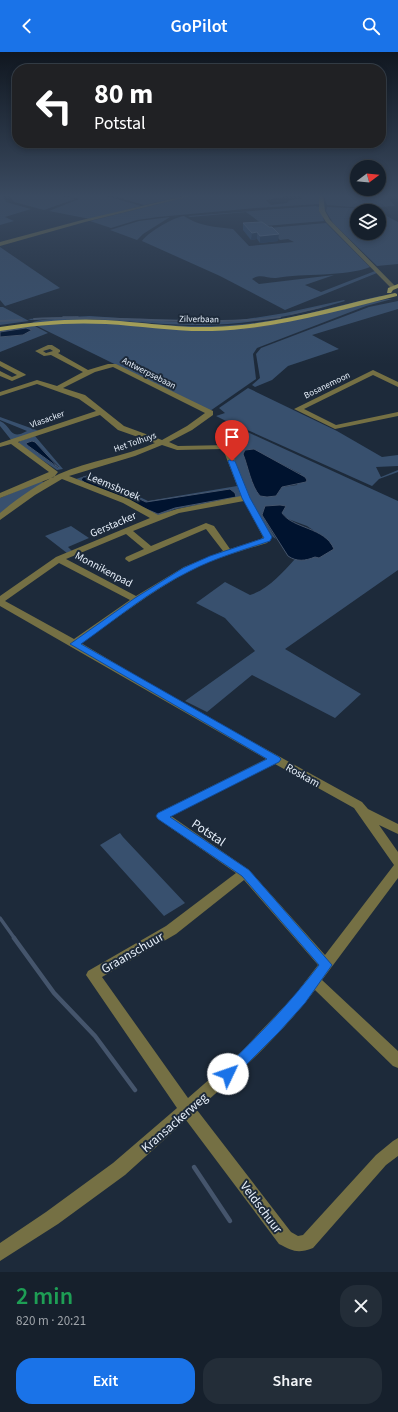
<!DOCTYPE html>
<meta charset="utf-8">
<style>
:root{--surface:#16202c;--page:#232d38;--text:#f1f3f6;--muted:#9ea3a9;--line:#353e48;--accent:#1a73e8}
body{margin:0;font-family:"Source Sans 3",sans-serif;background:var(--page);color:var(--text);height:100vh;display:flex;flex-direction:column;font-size:15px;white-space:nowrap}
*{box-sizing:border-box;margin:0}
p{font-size:13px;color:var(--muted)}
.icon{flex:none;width:22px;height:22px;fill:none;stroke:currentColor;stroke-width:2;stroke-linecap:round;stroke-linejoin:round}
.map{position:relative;height:1220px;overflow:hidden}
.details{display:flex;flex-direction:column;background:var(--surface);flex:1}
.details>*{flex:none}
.banner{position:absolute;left:12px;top:12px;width:374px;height:84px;border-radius:16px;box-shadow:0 2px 6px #0003,0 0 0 1px var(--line);background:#202124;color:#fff;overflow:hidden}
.needle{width:26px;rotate:74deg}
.fabs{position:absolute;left:350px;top:108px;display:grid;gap:8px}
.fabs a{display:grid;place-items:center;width:36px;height:36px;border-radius:50%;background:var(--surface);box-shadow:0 2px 6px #0003,0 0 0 1px var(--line);font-size:20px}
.pin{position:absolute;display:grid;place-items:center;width:34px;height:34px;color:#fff;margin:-41px -17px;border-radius:50% 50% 50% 0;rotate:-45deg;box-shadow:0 0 4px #0007}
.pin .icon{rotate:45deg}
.me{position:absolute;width:44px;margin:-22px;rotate:48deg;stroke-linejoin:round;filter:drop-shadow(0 0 3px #0008)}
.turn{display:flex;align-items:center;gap:14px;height:84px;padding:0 16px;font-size:18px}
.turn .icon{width:52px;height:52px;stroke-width:2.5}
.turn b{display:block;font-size:28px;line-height:34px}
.round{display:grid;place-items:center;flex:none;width:42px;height:42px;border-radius:16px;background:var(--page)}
.head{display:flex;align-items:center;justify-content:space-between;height:68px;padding:0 16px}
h1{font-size:24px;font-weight:600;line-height:30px;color:#1e9e55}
.cta{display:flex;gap:8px;margin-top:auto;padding:8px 16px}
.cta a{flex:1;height:46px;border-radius:16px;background:var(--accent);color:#fff;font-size:16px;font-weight:600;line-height:46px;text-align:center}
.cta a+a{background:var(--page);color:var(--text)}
header{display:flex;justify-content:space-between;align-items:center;height:52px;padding:0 16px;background:var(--accent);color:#fff;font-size:18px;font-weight:600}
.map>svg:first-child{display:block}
</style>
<header><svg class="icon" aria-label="back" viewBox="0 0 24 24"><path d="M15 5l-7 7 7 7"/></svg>GoPilot<svg class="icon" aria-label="search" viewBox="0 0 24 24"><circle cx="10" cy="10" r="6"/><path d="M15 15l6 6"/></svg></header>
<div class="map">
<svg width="398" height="1220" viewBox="0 0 398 1220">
<rect width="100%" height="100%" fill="#1d2a3a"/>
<!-- green -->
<g fill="#38506e" fill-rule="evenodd">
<path d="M 0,142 L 2,142 L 6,150 L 31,157 L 5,165 L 14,169 L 0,173 Z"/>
<path d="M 8,142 L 55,142 L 75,147 L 44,158 L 14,150 Z"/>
<path d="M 61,142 L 100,142 L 141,154 L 90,167 L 49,159 L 79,147 Z"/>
<path d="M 107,142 L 192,142 L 144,153 Z"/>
<path d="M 199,142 L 280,142 L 284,145 L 266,148 L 271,153 L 287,151 L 290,148 L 301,147 L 302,142 L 319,142 L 320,152 L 256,156 L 158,165 L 137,168 L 111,176 L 90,169 Z"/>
<path d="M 323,142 L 385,142 L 395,154 L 364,156 L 327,153 Z"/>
<path d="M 315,154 L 320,155 L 324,169 L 265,174 L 246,160 L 190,165 L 188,164 Z"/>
<path d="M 327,155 L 373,157 L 376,159 L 357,159 L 357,181 L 379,181 L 379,160 L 398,170 L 398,212 L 377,214 L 333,171 L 326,159 Z"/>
<path d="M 184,164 C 198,174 216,175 233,177 L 249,194 L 294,190 L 288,187 L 280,188 L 268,176 L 326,171 L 370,215 C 345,225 303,221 276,226 C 268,227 261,221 252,227 L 259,232 L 334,223 L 305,233 L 321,240 L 375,219 L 377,221 L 285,258 L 220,224 L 142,189 C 148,180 174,165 184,164 Z"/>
<path d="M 170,165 L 143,182 L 137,188 L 110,178 L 139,169 Z"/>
<path d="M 0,195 L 60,236 L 5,254 L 0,248 Z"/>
<path d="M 380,244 L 382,245 L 291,266 L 240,274 L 193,276 L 116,270 L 32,271 C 44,262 133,270 152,272 C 189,275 225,275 261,270 C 301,265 340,253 380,244 Z"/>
<path d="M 388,247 L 392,247 L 366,254 L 257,296 L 253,302 L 256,327 L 210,359 L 35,273 L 93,270 L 179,277 L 249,275 Z"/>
<path d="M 344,248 L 345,249 C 296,264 244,274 192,273 C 137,272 86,263 31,268 L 28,267 L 90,264 L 178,270 L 228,270 L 285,261 Z"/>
<path d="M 398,249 L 398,257 L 312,283 L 339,297 L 288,314 L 272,328 L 255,335 L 252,333 L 260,326 L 256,302 L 261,296 L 369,255 Z"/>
<path d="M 0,255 L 3,255 L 29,269 L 0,273 Z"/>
<path d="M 33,273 L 48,281 L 0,300 L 0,285 L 23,283 L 31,278 L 26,276 L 0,280 L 0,278 Z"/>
<path d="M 248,336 L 337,379 L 382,405 L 398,403 L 398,414 L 376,415 L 381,425 L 398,418 L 398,420 L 379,427 L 372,434 L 243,376 L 230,377 L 226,369 L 216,364 L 225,361 L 219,356 Z"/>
<path d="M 0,365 L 39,379 L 12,389 L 0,374 L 0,369 C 13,375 9,389 27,379 L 0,368 Z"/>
<path d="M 243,378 L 398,449 L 398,518 L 285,597 L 361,642 L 335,666 L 252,623 L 207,660 L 185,649 L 255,599 L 225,566 L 196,551 L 225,530 L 250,543 C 269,537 282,521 295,507 C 315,509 316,503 329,489 L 307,474 L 288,467 L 282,461 L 285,454 L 280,453 L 265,455 L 262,463 L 276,487 L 273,485 L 255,460 L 231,398 L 240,395 L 243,391 L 230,379 ZM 252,397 L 301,422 L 297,433 L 282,435 L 276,444 L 260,444 C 254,437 243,406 245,398 Z"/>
<path d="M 35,384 L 63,417 L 57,418 L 18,392 L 20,389 ZM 32,389 L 35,390 L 59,415 L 58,416 L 27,393 L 26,391 Z"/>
<path d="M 91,422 L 148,449 L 237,434 L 239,434 L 242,443 L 240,446 L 175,457 L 159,464 L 76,427 ZM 86,425 L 92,425 L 146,450 L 234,446 L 175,456 L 157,462 Z"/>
<path d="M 40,429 L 44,430 L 0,462 L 0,446 Z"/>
<path d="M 71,474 L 89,486 L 68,495 L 72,499 L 67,501 L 45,484 Z"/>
<path d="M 120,781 L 123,785 L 185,851 L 164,864 L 100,793 Z"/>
</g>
<!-- water -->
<g fill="#00132f" stroke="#45556c">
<path d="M 26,276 L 32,278 L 23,283 L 0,285 L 0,280 Z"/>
<path d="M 32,389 L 35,390 L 59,416 L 27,393 L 26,391 Z"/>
<path d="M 254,397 L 305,425 L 307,428 L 306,430 L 282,435 L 276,444 L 267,445 L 260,444 C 251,434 248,414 243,402 L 245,398 Z"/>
<path d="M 83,425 L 92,425 L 146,450 L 230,437 L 235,441 L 236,445 L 175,456 L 158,462 L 87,432 L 81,428 Z"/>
<path d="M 280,453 L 286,454 L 282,461 C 293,477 325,475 334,497 L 319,506 L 315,505 C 305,509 297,510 288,504 L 262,463 L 265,454 Z"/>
</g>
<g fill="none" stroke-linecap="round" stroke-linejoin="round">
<!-- stream-far3 -->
<g stroke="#45556c" stroke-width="1.5">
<path d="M 338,258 L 354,255"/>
<path d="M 291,262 L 321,255"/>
<path d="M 63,265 L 78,265"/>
<path d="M 277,265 L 280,265"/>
</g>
<!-- stream-far2 -->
<g stroke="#45556c" stroke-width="2">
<path d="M 34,267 C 117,262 197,276 280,265"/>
<path d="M 0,269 L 22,268"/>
<path d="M 244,277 L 276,272"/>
</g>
<!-- stream-far1 -->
<path stroke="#45556c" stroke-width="3.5" d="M 0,866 L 15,887"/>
<!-- stream -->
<g stroke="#45556c" stroke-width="4.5">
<path d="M 14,886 L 54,941 L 95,984 L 135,1038"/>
<path d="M 194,1115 L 230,1169"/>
</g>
<!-- minor -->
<g fill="#757044" fill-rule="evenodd">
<path d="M 193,142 L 199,142 L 85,170 L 0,194 L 0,190 L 82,168 Z"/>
<path d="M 319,142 L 323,142 L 325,159 L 330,168 L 395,234 L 395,236 L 391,236 L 326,170 L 319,159 Z"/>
<path d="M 48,293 L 52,293 L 60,298 L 60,300 L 58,301 L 88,318 L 108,312 L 116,312 L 213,359 L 213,363 L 192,378 L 169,390 L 178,394 L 229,393 L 250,446 L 272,485 L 267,491 C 241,499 215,506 190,519 C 151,539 118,566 81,591 L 182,651 L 362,750 L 368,757 L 398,772 L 398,782 L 379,773 L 398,800 L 398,826 L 322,928 L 398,999 L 398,1016 L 393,1014 L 315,938 C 281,983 239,1021 197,1058 L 291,1180 L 298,1184 L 303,1183 L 376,1103 L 393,1089 L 398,1086 L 398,1104 L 386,1113 L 313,1196 C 297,1202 293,1199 279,1192 L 186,1068 L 125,1123 L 58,1172 L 0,1209 L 0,1191 L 46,1160 L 113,1111 L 177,1056 L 86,923 L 88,919 L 166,874 L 236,821 L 158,767 L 156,764 L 158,761 L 266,707 L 0,554 L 0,544 L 56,505 L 150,466 L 123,451 L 62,427 L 35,443 L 0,468 L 0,461 C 18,446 38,432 59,422 C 90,408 124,405 155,391 L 118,378 L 100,363 L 18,390 L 58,420 L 54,425 L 0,446 L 0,441 L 49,420 L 11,392 L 0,395 L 0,391 L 96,359 L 79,347 L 37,332 L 0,344 L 0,340 L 37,328 L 57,334 L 83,320 L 51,303 L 44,304 L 35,299 ZM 50,297 L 53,299 L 46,301 L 43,299 ZM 113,315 L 205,361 L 187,374 L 162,388 L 124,374 L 85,343 L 63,336 L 95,320 ZM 162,393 L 177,398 L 223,397 L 241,444 L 177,457 L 158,463 L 129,447 L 69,424 L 135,404 ZM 244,449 L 263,485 L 261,487 L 230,497 L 214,474 L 206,471 L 151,494 L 133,479 L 179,461 ZM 206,477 L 223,499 L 184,515 L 136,544 L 66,507 L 126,482 L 144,497 L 126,505 L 125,507 L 129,510 ZM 59,511 L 130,548 L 74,587 L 5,549 ZM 275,712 L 354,756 L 394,813 L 325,903 L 249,818 L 171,764 ZM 244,828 L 318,913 L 295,943 L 243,998 L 188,1046 L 102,925 L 176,882 Z"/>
<path d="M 0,309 L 25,322 L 26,323 L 12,329 L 0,324 L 0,319 L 12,325 L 17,323 L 0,314 Z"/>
<path d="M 373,318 L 398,330 L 398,335 L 373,323 L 304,357 L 336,373 L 398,360 L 398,364 L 335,377 L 294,357 Z"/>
</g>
<!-- major -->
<g fill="#c2b756" fill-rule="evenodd">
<path d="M 398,232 L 398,236 L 393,238 L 391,241 L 387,241 L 388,236 Z"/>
<path d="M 395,241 L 397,242 L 397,244 C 337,259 275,277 212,279 C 177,280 141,274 106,272 C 70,270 35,273 0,279 L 0,275 C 35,270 70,266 105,268 C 141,270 176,276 211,275 C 274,274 334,254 395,241 Z"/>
</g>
</g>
<!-- wall -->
<path fill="#2a486f" d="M 243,171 L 269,175 L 278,189 L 260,191 L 257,187 L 251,188 L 243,178 Z"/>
<!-- shaded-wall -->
<g fill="#1c3554">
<path d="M 257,180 L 257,187 L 251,188 L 252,181 Z"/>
<path d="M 279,182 L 278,189 L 260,191 L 260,184 Z"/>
</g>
<!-- building -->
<path fill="#3e5a7e" stroke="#587191" d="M 262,170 L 269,175 L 272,175 L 279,182 L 260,184 L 257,180 L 252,181 L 243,171 Z"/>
<!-- sky -->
<linearGradient id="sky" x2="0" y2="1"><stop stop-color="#101720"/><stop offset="0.46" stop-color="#3a4a60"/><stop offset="1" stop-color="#3a4a60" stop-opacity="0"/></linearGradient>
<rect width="398" height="312" fill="url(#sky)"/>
<!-- route -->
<path fill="#1a73e8" stroke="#114b97" d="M 229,408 L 235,409 L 250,446 L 272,485 L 270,489 C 243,498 215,506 190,519 C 151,538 116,567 81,592 L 279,705 L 281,707 L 279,710 L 170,765 L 249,818 L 332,913 L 305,951 L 279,980 L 233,1026 L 228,1028 L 224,1026 L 222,1022 L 224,1017 C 258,984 290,951 319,913 L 242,824 L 158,767 L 156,764 L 158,761 L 267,707 L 70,592 L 135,546 L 183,516 L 210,504 L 264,486 L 242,446 L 228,409 Z"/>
<g text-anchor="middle" stroke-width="4" stroke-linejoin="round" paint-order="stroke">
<!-- far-street labels -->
<g font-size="9" fill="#e5eef9" stroke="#1d2a3a">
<text transform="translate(199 267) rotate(1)" y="3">Zilverbaan</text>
<text transform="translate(149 321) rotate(27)" y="3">Antwerpsebaan</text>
<text transform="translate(327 333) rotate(-26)" y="3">Bosanemoon</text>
<text transform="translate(47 367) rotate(-20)" y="3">Vlasacker</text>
<text transform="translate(135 390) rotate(-19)" y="3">Het Tolhuys</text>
</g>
<!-- street labels -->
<g font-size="11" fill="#e5eef9" stroke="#1d2a3a">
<text transform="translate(114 434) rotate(23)" y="4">Leemsbroek</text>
<text transform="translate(113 472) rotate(-23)" y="4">Gerstacker</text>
<text transform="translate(104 517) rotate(28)" y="4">Monnikenpad</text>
<text transform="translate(303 723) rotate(29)" y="4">Roskam</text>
</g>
<!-- near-street labels -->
<g font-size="13" fill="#e5eef9" stroke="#1d2a3a">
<text transform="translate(209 780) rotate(34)" y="5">Potstal</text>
<text transform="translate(132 900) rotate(-30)" y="5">Graanschuur</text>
<text transform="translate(174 1070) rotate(-41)" y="5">Kransackerweg</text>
<text transform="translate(262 1155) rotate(53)" y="5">Veldschuur</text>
</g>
</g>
</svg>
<div class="fabs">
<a><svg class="needle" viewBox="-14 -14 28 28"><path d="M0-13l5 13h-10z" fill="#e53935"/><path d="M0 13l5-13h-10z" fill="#9ea3a9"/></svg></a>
<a><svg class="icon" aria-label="layers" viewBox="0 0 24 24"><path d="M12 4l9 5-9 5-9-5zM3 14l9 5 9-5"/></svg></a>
</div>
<div class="pin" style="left:232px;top:409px;background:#d93025"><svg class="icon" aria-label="arrive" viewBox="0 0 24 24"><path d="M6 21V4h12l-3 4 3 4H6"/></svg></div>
<svg class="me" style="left:228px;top:1022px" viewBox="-20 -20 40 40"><circle r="19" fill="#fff"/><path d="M0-13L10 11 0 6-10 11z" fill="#1a73e8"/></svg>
<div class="banner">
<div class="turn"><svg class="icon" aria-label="left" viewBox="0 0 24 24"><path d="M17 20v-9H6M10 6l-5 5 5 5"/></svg><div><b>80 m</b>Potstal</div></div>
</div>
</div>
<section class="details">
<div class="head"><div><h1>2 min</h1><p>820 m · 20:21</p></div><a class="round"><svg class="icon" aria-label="close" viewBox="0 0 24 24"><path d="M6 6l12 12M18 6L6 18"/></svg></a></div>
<div class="cta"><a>Exit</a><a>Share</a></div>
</section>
